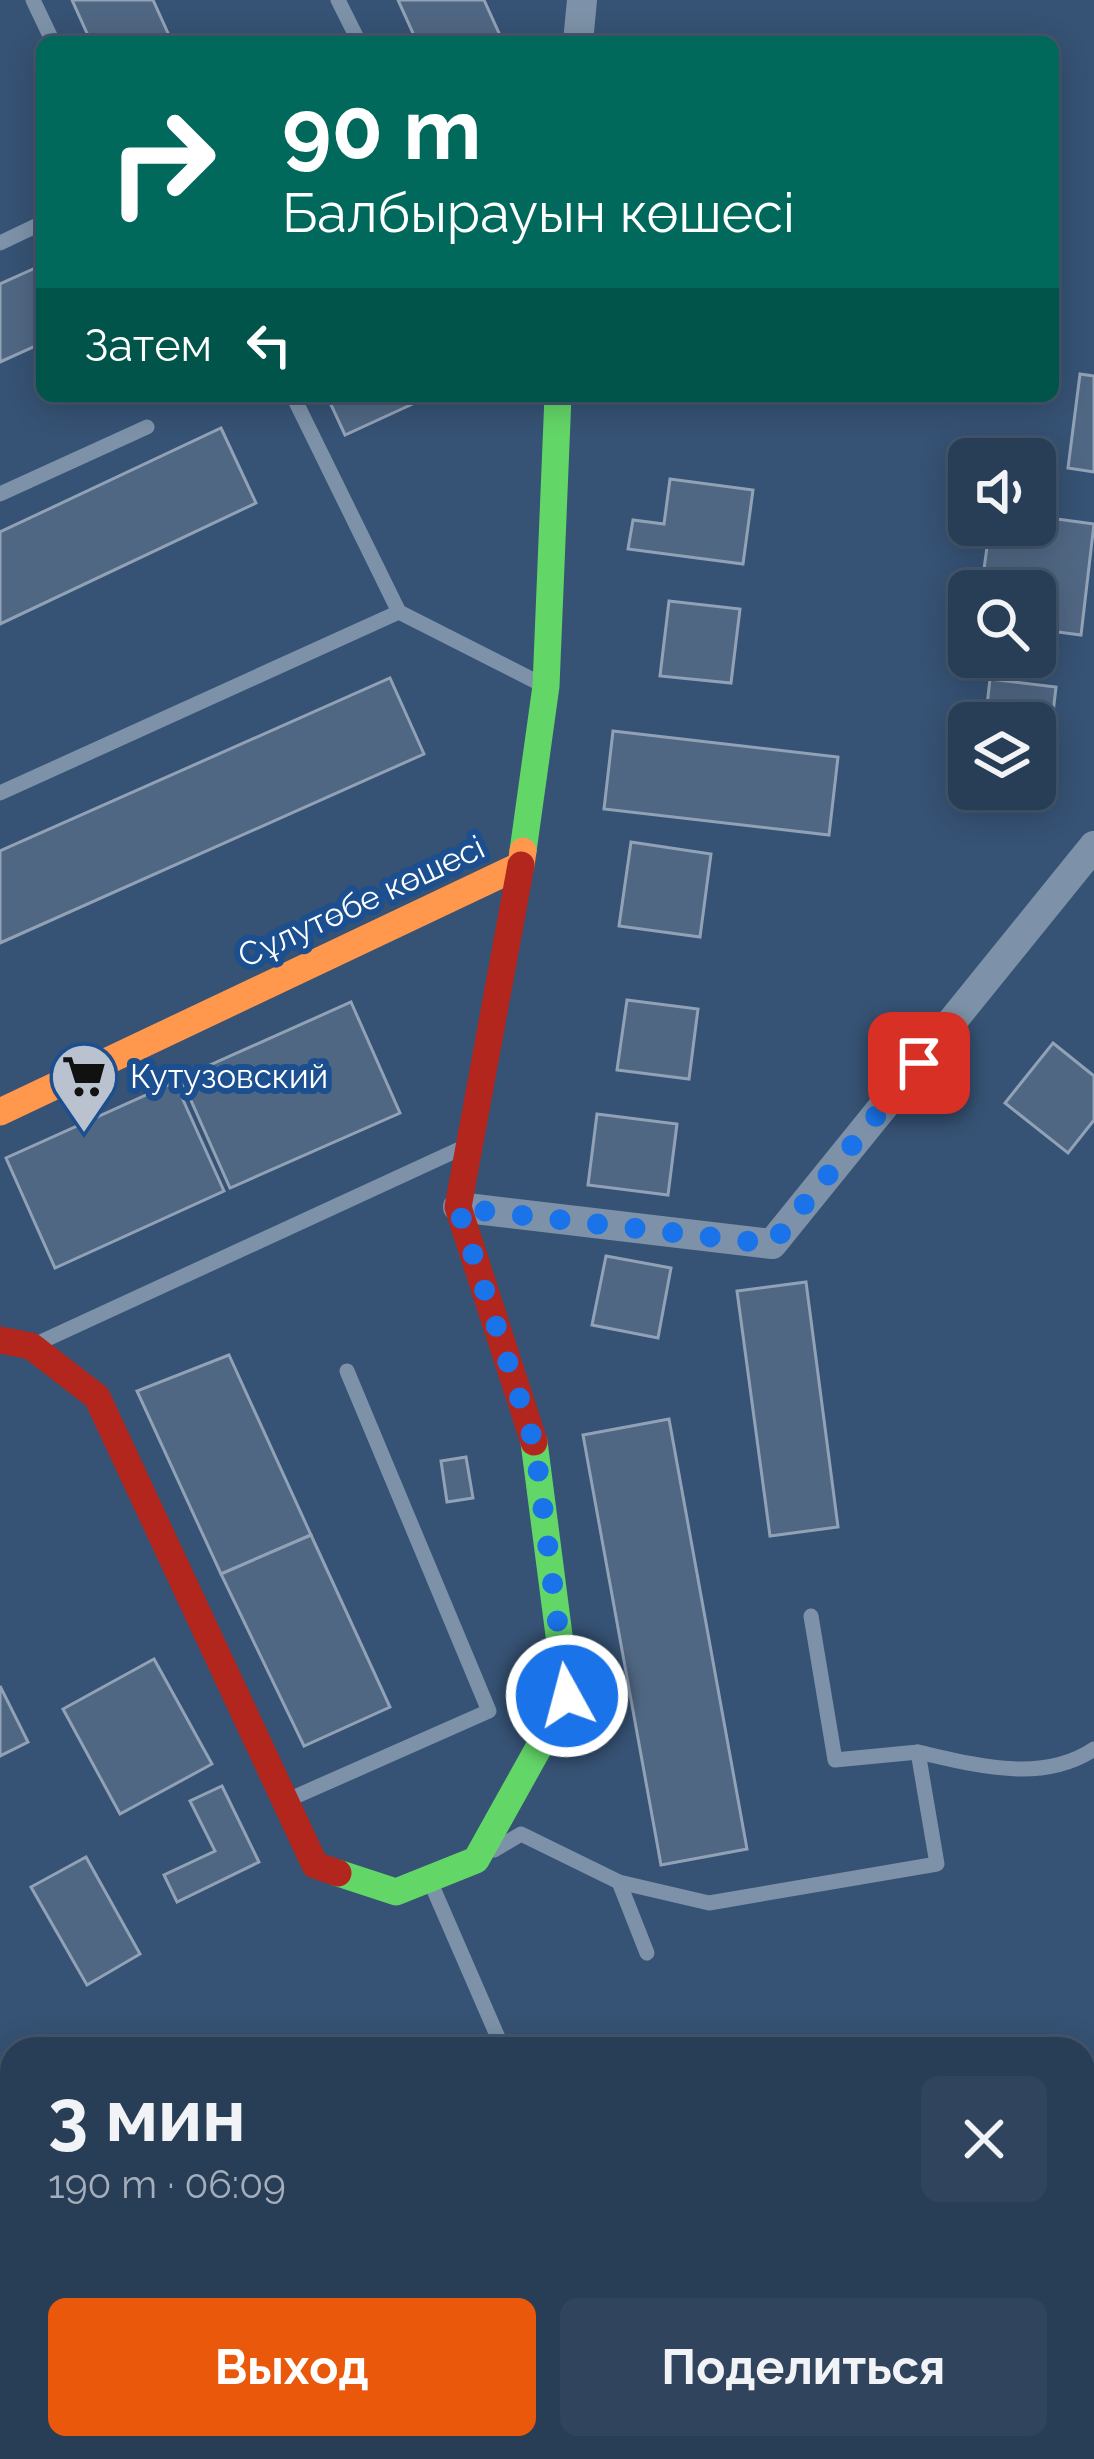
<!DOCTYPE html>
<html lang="ru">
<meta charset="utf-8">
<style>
:root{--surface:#283e57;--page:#30455d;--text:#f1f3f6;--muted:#a5aeba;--line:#44576d;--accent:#ea580c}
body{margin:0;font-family:Raleway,sans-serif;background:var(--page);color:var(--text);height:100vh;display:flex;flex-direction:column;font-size:45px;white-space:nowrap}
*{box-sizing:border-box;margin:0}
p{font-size:39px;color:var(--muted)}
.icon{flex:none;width:66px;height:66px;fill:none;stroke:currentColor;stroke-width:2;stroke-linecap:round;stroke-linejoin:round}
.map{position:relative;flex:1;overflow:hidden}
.sheet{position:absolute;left:0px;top:2037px;width:1095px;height:423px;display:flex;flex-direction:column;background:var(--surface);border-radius:36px 36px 0 0;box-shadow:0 6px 30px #0003,0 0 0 3px var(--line)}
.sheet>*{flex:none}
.banner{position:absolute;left:36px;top:36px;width:1023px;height:366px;border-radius:18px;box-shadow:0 6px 30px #0003,0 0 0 3px var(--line);background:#00695c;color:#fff;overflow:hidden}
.fabs{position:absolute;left:948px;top:438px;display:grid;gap:24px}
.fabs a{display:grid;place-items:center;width:108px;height:108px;border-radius:18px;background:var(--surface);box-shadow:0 6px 30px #0003,0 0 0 3px var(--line);font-size:60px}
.pin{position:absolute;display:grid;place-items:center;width:102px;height:102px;color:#fff;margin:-51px;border-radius:24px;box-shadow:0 6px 18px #0006}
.me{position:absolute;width:132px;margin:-66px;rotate:353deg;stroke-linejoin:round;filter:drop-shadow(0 0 9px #0008)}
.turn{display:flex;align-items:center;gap:42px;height:252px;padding:0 48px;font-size:54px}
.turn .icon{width:156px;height:156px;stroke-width:2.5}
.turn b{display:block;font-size:84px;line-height:102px}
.then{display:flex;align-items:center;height:114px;padding:0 48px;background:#0003;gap:24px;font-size:45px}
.round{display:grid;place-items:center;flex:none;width:126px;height:126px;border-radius:18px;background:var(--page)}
.overview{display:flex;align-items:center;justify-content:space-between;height:204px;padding:0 48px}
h1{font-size:72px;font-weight:700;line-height:90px}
.action{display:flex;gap:24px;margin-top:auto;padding:24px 48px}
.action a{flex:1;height:138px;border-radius:18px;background:var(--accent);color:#fff;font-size:48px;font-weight:700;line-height:138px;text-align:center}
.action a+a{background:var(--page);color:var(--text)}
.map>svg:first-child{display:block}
</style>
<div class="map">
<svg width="1094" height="2459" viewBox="0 0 1094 2459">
<rect width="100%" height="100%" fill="#365274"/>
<!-- building -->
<g fill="#506783" stroke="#92a2b6" stroke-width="3">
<path d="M 72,0 L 153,0 L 172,42 L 91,42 Z"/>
<path d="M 398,0 L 484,0 L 503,42 L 417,42 Z"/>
<path d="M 42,265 L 42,343 L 0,362 L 0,284 Z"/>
<path d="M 1080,374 L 1094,376 L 1094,472 L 1068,468 Z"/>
<path d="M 327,396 L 430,396 L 345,435 Z"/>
<path d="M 221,428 L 256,503 L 0,624 L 0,532 Z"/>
<path d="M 670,479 L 753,490 L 743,564 L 628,549 L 633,520 L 664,524 Z"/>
<path d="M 1035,516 L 1094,524 L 1081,635 L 1035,629 L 1035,591 L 981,591 L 990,525 L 1035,525 Z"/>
<path d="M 669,601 L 740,609 L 731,683 L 660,676 Z"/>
<path d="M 390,678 L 424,754 L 0,943 L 0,851 Z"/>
<path d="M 990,679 L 1056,687 L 1047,766 L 1035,764 L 1035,723 L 985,723 Z"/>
<path d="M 613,731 L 838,757 L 829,835 L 604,809 Z"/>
<path d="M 631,842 L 711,854 L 700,937 L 619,926 Z"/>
<path d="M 627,1000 L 698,1009 L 689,1079 L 617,1070 Z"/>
<path d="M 351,1002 L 400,1113 L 230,1188 L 181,1078 Z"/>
<path d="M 1053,1043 L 1094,1076 L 1094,1120 L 1068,1153 L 1005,1103 Z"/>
<path d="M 175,1082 L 224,1191 L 55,1268 L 6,1158 Z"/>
<path d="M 597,1114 L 677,1124 L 668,1195 L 588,1185 Z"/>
<path d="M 606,1256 L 671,1268 L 658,1338 L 592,1325 Z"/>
<path d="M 806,1282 L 838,1527 L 770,1536 L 737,1291 Z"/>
<path d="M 229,1355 L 311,1535 L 221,1574 L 137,1391 Z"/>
<path d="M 669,1419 L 747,1849 L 661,1865 L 583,1435 Z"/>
<path d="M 466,1457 L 473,1498 L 447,1502 L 441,1461 Z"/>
<path d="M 311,1535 L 390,1707 L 304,1746 L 221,1574 Z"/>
<path d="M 154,1659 L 212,1764 L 120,1814 L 63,1709 Z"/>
<path d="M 0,1686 L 28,1742 L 0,1756 Z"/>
<path d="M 222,1786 L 259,1862 L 177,1902 L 164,1875 L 215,1851 L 190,1801 Z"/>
<path d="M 86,1857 L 140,1954 L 87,1985 L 31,1887 Z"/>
<path d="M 12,2078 L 12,2131 L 0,2137 L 0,2084 Z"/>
<path d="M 12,2207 L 12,2260 L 0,2267 L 0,2214 Z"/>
<path d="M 12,2324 L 12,2376 L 7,2379 L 0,2365 L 0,2330 Z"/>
</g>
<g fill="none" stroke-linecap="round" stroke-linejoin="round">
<!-- lane -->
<g stroke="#7d92a8" stroke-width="15">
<path d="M 33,0 L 53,42"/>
<path d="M 338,0 L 359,42"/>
<path d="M 0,243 L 42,223"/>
<path d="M 293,396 L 399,612 L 541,684"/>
<path d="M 0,494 L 147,427"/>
<path d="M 0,793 L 399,612"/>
<path d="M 34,1345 L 464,1147"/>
<path d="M 918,1752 C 975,1765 1042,1784 1094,1749"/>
<path d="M 290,1799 L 489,1711 L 347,1371"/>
<path d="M 494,1850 L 521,1834 L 619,1882 L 709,1903 L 937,1864 L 918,1752 L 835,1760 L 811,1616"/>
<path d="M 430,1881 L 503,2049"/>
<path d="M 619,1882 L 647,1953"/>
<path d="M 777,2448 L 779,2459"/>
<path d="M 264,2459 L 284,2448"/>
</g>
<!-- street -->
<g stroke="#7d92a8" stroke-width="30">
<path d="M 578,42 L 582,0"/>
<path d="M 458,1207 L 772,1244 L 1094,846"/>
</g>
<!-- fast -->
<g stroke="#63d668" stroke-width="27">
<path d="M 523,851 L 546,686 L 558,396"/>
<path d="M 338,1873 L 396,1892 L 476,1860 L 567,1697 L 534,1442"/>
</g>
<!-- slow -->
<path stroke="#ff974d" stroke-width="27" d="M 0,1112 L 521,865 L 523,851"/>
<!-- jam -->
<g stroke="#b3261e" stroke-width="27">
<path d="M 521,865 L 458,1207 L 534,1442"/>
<path d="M 0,1340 L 31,1346 L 97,1397 L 315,1865 L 338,1873"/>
</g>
</g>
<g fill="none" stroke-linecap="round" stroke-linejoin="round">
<!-- route -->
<path stroke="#1a73e8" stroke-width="21" stroke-dasharray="0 37.8" d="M 567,1696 L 535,1446 L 458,1208 L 772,1244 L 919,1063"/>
</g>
<!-- icons -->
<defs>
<symbol id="supermarket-pin" viewBox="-11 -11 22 30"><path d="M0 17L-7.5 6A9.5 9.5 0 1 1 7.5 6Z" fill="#b9c2ce" stroke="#1b4f8f"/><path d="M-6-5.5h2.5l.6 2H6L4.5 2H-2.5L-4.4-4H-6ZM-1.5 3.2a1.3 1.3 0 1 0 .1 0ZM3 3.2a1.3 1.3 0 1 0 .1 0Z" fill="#111"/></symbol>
</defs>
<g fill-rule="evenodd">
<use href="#supermarket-pin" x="46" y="1038" width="76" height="104"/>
</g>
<g text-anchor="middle" stroke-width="12" stroke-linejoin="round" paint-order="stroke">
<!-- street labels -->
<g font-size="33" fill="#fff" stroke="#1b4f8f">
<text transform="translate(361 901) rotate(-25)" y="12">Сұлутөбе көшесі</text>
</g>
<!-- poi labels -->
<g font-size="33" fill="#fff" stroke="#1b4f8f" text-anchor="start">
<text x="130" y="1088">Кутузовский</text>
</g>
</g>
</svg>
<div class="fabs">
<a><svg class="icon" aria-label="sound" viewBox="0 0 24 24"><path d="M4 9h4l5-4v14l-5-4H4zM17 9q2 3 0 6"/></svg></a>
<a><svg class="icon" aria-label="search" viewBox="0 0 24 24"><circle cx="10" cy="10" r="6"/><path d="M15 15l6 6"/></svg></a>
<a><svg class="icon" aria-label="layers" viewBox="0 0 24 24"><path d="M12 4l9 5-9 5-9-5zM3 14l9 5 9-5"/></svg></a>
</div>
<div class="pin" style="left:919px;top:1063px;background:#d93025"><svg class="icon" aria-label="arrive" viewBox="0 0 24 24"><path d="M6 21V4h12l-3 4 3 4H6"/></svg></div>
<svg class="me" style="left:567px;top:1696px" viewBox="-20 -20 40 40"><circle r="17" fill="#1a73e8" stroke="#fff" stroke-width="3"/><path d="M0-11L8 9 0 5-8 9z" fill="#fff"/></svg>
<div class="banner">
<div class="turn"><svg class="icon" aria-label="right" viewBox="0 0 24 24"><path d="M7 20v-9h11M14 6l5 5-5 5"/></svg><div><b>90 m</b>Балбырауын көшесі</div></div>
<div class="then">Затем<svg class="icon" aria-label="left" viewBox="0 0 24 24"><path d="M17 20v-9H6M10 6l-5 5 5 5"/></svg></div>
</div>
<section class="sheet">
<div class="overview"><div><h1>3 мин</h1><p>190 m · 06:09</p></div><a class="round"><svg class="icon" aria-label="close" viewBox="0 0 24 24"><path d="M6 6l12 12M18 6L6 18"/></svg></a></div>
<div class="action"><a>Выход</a><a>Поделиться</a></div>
</section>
</div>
